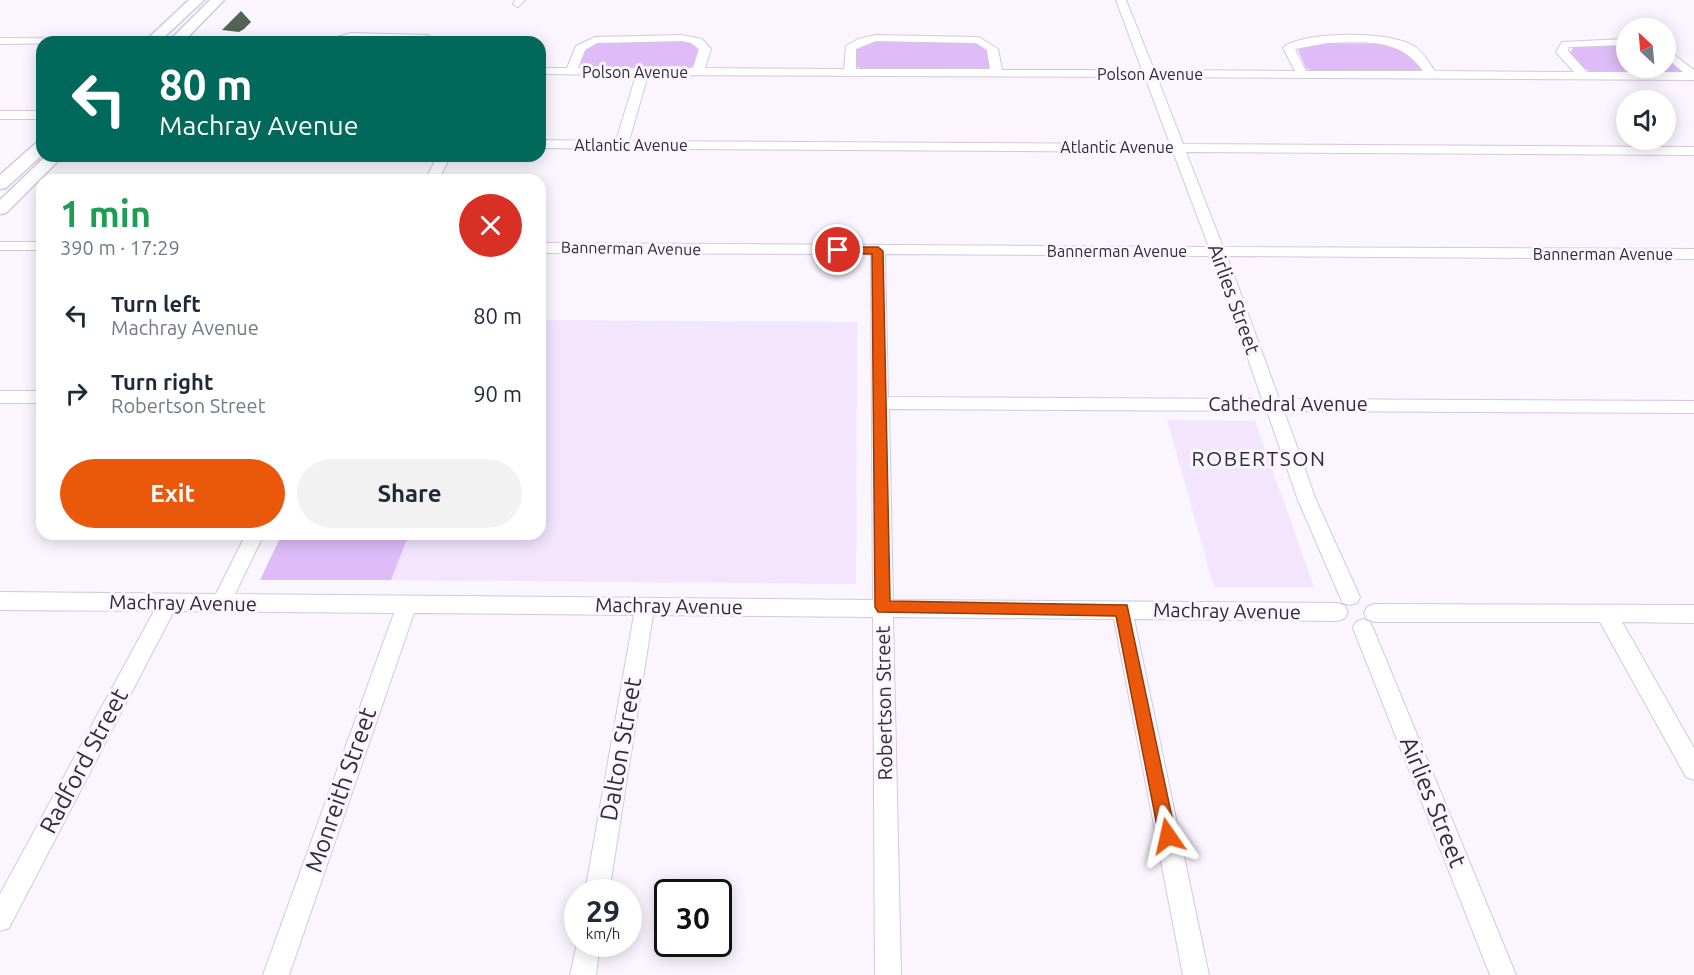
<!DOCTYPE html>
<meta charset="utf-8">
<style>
:root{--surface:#fff;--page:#f2f2f3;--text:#1f2937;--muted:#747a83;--accent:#ea580c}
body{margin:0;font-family:Ubuntu,sans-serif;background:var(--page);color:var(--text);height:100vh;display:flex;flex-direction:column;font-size:22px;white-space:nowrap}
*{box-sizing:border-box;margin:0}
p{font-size:20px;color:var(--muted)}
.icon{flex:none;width:33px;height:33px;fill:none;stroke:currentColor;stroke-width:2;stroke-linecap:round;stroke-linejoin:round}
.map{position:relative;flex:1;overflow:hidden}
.side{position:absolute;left:36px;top:174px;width:510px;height:366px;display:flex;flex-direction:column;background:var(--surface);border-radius:18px;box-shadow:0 3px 15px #0003}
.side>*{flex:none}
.hud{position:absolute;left:36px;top:36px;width:510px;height:126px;border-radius:18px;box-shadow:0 3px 15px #0003;background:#00695c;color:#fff;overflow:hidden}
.needle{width:39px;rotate:334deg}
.tools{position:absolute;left:1616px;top:18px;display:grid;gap:12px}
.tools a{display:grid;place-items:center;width:60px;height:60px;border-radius:50%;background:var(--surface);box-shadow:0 3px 15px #0003;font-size:30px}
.speed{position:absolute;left:564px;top:879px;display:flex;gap:12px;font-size:30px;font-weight:700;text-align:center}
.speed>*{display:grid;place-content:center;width:78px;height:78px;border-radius:50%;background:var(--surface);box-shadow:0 3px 15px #0003;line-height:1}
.speed small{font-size:15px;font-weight:400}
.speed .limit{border:3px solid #111;border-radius:9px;background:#fff;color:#111}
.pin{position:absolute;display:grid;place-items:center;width:51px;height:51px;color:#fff;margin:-26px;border:3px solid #fff;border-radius:50%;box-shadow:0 2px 6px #0007}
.me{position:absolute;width:66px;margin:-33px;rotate:349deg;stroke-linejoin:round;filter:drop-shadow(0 0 4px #0008)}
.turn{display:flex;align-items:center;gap:21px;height:126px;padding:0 24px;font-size:27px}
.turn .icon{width:78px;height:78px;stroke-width:2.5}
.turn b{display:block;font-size:42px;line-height:51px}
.round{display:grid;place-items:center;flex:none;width:63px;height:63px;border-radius:32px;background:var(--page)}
.head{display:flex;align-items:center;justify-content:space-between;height:102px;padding:0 24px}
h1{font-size:36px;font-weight:700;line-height:45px;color:#1e9e55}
.button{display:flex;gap:12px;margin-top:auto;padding:12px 24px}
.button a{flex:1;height:69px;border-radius:36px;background:var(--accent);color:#fff;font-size:24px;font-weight:700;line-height:69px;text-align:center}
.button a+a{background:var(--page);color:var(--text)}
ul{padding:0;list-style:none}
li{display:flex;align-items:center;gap:18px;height:78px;padding:0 24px}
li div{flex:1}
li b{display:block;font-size:22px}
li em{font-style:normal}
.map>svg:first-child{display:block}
</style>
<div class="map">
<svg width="1694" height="975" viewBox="0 0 1694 975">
<rect width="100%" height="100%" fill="#faf5fe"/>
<!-- built -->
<g fill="#f2e5fd">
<path d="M 540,320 L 857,322 L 856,584 L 391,580 L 409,534 L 540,534 Z"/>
<path d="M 1167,420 L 1255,421 L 1314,587 L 1214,587 Z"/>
</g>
<!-- green -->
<g fill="#dfbcf8">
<path d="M 604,40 L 691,42 L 699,51 L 695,65 L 688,68 L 587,68 L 579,64 L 585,49 Z"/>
<path d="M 878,41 L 977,43 L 988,50 L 991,67 L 985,70 L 864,69 L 855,66 L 857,47 Z"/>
<path d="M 1314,43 L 1381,44 L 1404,49 L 1424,69 L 1421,72 L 1312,71 L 1306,68 L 1298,50 Z"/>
<path d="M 1626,45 L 1626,68 L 1665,68 L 1665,54 L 1682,70 L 1681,72 L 1591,72 L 1584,68 L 1570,53 L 1574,46 Z"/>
<path d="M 282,534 L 409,534 L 391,580 L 260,580 Z"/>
</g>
<!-- building -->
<path fill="#526353" d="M 241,11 L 251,22 L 244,29 L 239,32 L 222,30 Z"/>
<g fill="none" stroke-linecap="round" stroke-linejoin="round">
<defs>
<g id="minor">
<path d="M 515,0 L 525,0 L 518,7 L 513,4 Z"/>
<path d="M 1116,0 L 1126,0 L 1154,70 L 1295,71 L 1283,48 L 1285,46 C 1309,31 1390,31 1414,46 C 1423,52 1429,63 1435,71 L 1574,72 L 1556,52 L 1562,42 L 1626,39 L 1626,45 L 1569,47 L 1568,51 L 1587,72 L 1683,72 L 1665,57 L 1665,48 L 1694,70 L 1694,80 L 1157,77 L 1183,144 L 1694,147 L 1694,155 L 1186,152 L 1223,247 L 1694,249 L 1694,259 L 1227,256 L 1279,399 L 1694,401 L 1694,413 L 1284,411 L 1316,500 L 1360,597 L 1357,603 L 1350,605 L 1343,603 L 1340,597 L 1298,500 L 1267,411 L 889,409 L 893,600 L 1338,603 L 1345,606 L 1348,612 L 1345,618 L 1338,621 L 1134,619 L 1209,975 L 1183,975 L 1114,619 L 893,617 L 901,975 L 875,975 L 873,617 L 653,615 L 609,892 L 585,892 L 634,615 L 414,613 L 289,975 L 263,975 L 394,613 L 174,611 L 9,928 L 0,931 L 0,894 L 154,611 L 0,610 L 0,592 L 216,594 L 246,534 L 264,534 L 235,594 L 873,600 L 871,254 L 540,253 L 540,243 L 1209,247 L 1173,152 L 540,148 L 540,140 L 616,141 L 636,75 L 540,74 L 540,68 L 567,68 L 576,46 L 595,37 L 682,35 L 702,39 L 711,49 L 705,68 L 844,69 L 846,46 L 858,39 L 876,35 L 979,37 L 998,49 L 1002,70 L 1142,70 ZM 682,41 L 691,43 L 699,49 L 693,68 L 578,68 L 585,50 L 597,43 ZM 876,41 L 976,43 L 987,50 L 990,69 L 856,69 L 856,49 ZM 1327,43 C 1364,42 1400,37 1423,71 L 1306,71 L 1295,49 ZM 648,75 L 1145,77 L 1170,144 L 629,141 ZM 885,254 L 1212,256 L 1262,399 L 888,397 Z"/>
<path d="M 351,33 L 428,35 L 438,42 L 351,39 L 320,42 Z"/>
<path d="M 0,38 L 151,39 L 157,42 L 0,44 Z"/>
<rect x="0" y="111" width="42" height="8"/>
<path d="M 438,156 L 450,156 L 439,180 L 425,180 Z"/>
<rect x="0" y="242" width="42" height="8"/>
<rect x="0" y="391" width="42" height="12"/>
<path d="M 1374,604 L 1694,605 L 1694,623 L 1622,622 L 1694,748 L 1694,780 L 1686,777 L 1600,622 L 1374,622 L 1367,619 L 1364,613 L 1367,607 Z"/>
<path d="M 1363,619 L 1370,622 L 1373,628 L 1516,975 L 1490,975 L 1353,628 L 1356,622 Z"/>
<path d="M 578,939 L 578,944 L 600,944 L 596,975 L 570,975 Z"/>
</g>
<g id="major">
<path d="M 189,0 L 204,0 L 159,42 L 144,42 Z"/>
<path d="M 210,0 L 224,0 L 183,42 L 168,42 Z"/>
<path d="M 42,141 L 42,155 L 6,188 L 0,189 L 0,175 L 36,143 Z"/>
<path d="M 46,156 L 63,156 L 6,213 L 0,214 L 0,200 Z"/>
</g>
</defs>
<!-- minor casing -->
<use href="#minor" stroke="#d4c8dd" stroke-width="2"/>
<!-- major casing -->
<use href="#major" stroke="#d4c8dd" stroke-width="3"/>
<!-- minor -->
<use href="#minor" fill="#fff" fill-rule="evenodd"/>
<!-- major -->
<use href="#major" fill="#fff" fill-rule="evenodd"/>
</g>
<!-- route -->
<path fill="#ea580c" stroke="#983908" stroke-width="1.5" d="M 838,247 L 878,247 L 883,251 L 890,601 L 1127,605 L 1176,836 L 1174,842 L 1168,844 L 1161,842 L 1159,836 L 1116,616 L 878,612 L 875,607 L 872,254 L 834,253 L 834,248 Z"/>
<g text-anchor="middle" stroke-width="6" stroke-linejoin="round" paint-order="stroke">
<!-- far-street labels -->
<g font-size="16" fill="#302b34" stroke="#faf5fe">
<text x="635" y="78">Polson Avenue</text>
<text x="1150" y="80">Polson Avenue</text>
<text x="631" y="151">Atlantic Avenue</text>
<text x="1117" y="153">Atlantic Avenue</text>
<text transform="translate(631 248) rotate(1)" y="6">Bannerman Avenue</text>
<text x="1117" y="257">Bannerman Avenue</text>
<text x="1603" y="260">Bannerman Avenue</text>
</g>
<!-- street labels -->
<g font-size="20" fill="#302b34" stroke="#faf5fe">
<text transform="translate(1234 299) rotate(70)" y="7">Airlies Street</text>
<text x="1288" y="411">Cathedral Avenue</text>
<text transform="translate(183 603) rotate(1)" y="7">Machray Avenue</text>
<text transform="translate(669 606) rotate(1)" y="7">Machray Avenue</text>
<text transform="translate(1227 611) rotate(1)" y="7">Machray Avenue</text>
<text transform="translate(884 703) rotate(-91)" y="7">Robertson Street</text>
</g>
<!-- neighbourhood labels -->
<g font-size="21" letter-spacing="1.5" fill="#302b34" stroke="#faf5fe">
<text x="1259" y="466">ROBERTSON</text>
</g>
<!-- near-street labels -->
<g font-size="24" fill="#302b34" stroke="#faf5fe">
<text transform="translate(621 749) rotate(-80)" y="8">Dalton Street</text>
<text transform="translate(84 761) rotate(-62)" y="8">Radford Street</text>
<text transform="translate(341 790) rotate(-71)" y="8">Monreith Street</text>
<text transform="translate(1433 802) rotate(68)" y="8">Airlies Street</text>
</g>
</g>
</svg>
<div class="tools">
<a><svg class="needle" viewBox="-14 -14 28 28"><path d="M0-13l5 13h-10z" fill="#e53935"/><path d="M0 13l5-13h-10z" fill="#747a83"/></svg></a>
<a><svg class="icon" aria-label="sound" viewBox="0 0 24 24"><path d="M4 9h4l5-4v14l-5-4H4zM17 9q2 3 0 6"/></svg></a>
</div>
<div class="speed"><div>29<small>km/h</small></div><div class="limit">30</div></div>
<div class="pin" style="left:838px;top:250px;background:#d93025"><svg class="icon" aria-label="arrive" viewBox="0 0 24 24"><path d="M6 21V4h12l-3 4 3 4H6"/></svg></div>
<svg class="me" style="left:1168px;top:836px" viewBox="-20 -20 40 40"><path d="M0-17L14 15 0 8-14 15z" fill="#ea580c" stroke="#fff" stroke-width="4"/></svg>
<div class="hud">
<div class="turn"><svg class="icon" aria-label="left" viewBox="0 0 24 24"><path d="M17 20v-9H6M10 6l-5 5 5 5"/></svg><div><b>80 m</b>Machray Avenue</div></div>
</div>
<section class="side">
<div class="head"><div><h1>1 min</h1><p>390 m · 17:29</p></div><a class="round" style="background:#d93025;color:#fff"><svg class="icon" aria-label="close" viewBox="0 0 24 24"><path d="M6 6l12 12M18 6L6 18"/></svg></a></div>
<ul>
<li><svg class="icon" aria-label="left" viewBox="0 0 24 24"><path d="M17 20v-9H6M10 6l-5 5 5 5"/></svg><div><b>Turn left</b><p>Machray Avenue</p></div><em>80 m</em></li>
<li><svg class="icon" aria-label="right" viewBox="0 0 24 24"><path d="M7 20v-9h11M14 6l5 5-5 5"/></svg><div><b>Turn right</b><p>Robertson Street</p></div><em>90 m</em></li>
</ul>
<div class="button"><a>Exit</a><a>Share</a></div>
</section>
</div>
